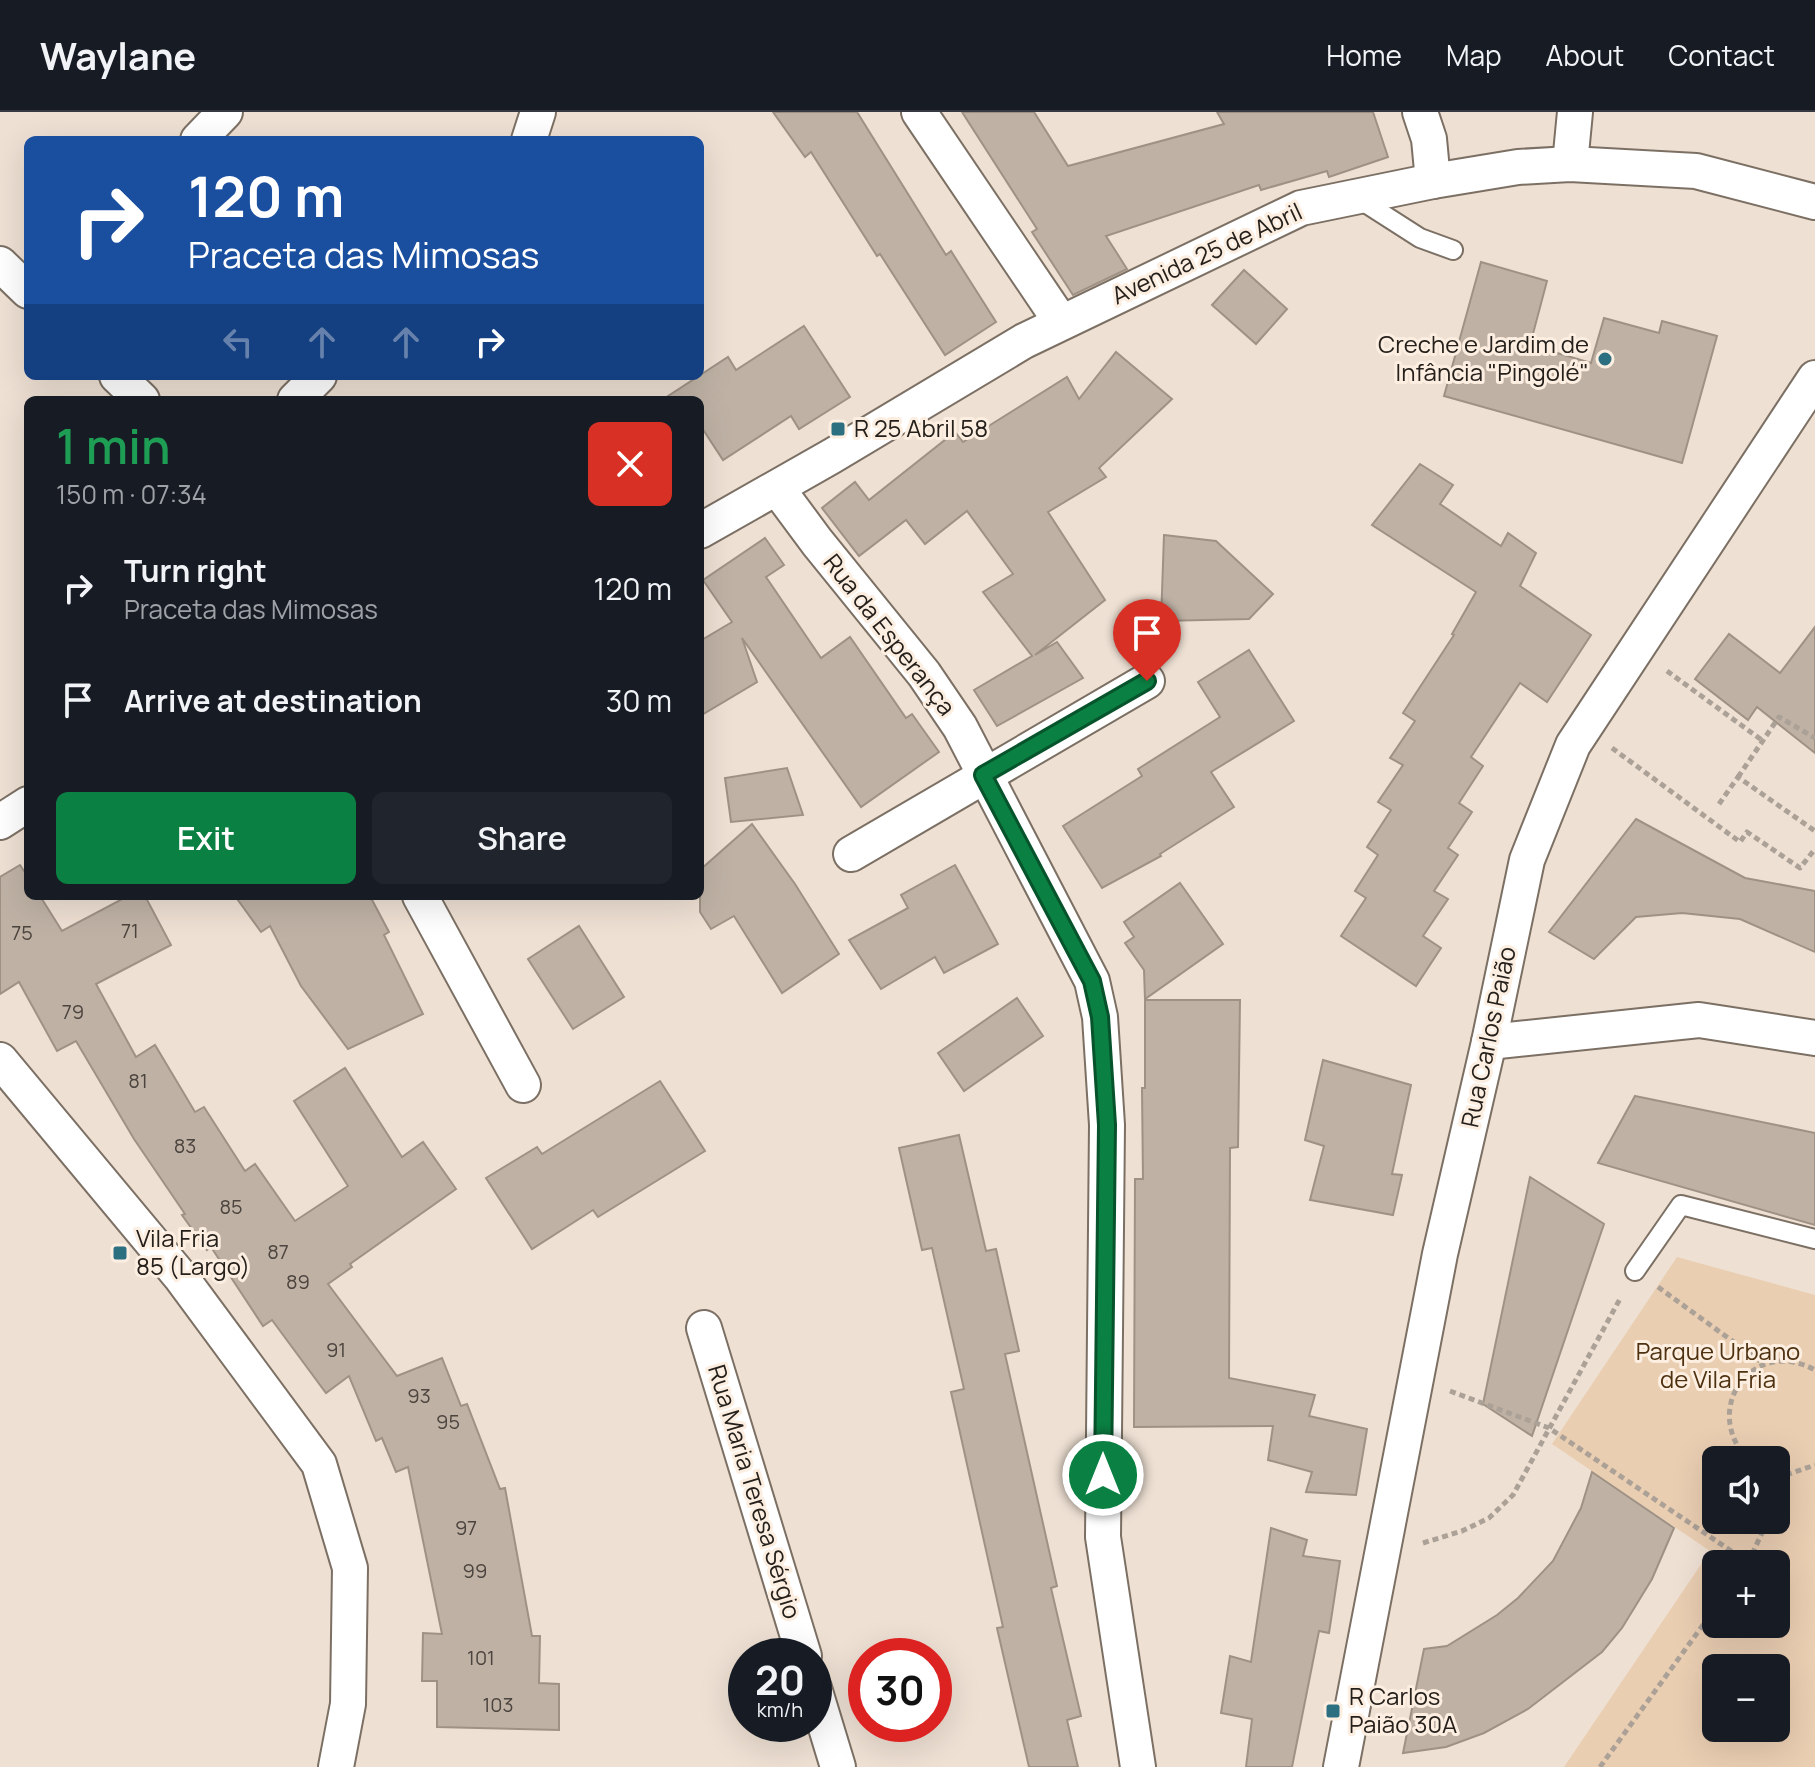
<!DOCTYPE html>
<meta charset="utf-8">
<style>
:root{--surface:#171b24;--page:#20242c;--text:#f1f3f6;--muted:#9ea1a6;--line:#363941;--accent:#0b8043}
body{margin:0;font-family:Manrope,sans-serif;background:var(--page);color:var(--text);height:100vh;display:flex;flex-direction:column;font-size:30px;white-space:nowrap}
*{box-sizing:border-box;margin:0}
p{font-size:26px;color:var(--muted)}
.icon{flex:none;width:44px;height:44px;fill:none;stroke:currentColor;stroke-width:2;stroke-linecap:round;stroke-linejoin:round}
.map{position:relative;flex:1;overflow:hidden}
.details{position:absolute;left:24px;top:284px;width:680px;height:504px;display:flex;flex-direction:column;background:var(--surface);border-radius:12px;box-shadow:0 8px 32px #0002}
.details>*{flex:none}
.top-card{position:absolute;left:24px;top:24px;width:680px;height:244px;border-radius:12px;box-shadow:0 8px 32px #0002;background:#1a4fa0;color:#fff;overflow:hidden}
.buttons{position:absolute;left:1702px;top:1334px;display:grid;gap:16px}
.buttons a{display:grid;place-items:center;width:88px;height:88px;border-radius:12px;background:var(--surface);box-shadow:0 8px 32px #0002;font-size:40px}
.speed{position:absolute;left:728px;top:1526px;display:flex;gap:16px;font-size:40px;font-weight:700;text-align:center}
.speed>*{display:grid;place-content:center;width:104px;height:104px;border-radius:50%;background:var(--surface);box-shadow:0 8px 32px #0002;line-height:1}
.speed small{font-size:20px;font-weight:400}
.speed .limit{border:12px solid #d22;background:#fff;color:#111}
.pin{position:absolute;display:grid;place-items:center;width:68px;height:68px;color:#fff;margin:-82px -34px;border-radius:50% 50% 50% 0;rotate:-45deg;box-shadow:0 0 8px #0007}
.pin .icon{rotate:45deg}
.me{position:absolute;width:88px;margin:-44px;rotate:0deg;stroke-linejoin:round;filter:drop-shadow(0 0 6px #0008)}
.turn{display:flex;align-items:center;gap:28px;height:168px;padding:0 32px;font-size:36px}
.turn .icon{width:104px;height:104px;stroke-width:2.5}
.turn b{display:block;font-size:56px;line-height:68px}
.lanes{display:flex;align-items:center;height:76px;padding:0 32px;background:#0003;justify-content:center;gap:40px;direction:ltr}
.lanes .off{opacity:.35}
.round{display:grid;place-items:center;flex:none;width:84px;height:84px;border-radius:12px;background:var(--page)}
.summary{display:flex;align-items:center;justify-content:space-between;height:136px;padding:0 32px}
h1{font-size:48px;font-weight:600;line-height:60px;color:#1e9e55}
.cta{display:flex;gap:16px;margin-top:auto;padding:16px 32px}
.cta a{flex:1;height:92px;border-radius:12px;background:var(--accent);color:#fff;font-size:32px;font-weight:600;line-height:92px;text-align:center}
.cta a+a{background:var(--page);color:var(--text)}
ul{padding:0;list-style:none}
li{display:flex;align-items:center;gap:24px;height:112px;padding:0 32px}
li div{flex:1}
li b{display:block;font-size:30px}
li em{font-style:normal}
header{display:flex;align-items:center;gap:48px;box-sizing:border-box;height:112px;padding:0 40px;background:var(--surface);border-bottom:2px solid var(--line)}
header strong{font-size:38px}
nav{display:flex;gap:44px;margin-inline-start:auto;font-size:28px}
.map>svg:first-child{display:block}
</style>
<header>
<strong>Waylane</strong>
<nav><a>Home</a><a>Map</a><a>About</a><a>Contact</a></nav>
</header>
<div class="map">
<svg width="1815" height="1655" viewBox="0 0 1815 1655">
<rect width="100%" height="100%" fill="#eee0d3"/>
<!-- green -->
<path fill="#eaceb2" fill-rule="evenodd" d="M 1677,1145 L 1815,1183 L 1815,1655 L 1564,1655 L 1710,1439 L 1552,1332 ZM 1716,1348 L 1776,1348 L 1776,1408 L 1716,1408 ZM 1716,1452 L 1776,1452 L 1776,1512 L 1716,1512 ZM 1716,1556 L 1776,1556 L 1776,1616 L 1716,1616 Z"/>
<!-- building -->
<g fill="#bfb2a5" stroke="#9f9285" stroke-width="2">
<path d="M 773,0 L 857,0 L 946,143 L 951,139 L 996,210 L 945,243 L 880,142 L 877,144 L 811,40 L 805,45 Z"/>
<path d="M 962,0 L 1034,0 L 1068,54 L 1224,12 L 1217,0 L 1373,0 L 1388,45 L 1329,65 L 1327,59 L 1261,78 L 1259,73 L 1106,124 L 1127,157 L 1073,183 L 1032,120 L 1037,117 Z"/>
<path d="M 1481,150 L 1547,169 L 1530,233 L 1591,251 L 1604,206 L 1659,221 L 1662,209 L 1717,224 L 1682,351 L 1444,284 Z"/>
<path d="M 1244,158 L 1287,197 L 1256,232 L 1212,193 Z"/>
<path d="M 804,214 L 850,285 L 799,317 L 791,304 L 723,348 L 700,313 L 700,288 L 662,288 L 728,245 L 736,258 Z"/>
<path d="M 1116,240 L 1172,287 L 1099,356 L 1106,365 L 1048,400 L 1105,488 L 1035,543 L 1057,530 L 1083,566 L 997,614 L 974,578 L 1032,544 L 983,480 L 1013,462 L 967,399 L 925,432 L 906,408 L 859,444 L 822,396 L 855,370 L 869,388 L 955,320 L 963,330 L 1067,265 L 1079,287 Z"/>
<path d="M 1420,352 L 1453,373 L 1440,392 L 1501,434 L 1508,421 L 1536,441 L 1520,474 L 1591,523 L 1547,590 L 1520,571 L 1471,645 L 1483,654 L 1459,691 L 1472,700 L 1448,736 L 1458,743 L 1434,779 L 1448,787 L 1423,824 L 1441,836 L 1416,874 L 1341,824 L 1366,786 L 1355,779 L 1378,743 L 1367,735 L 1391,698 L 1378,690 L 1403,653 L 1390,646 L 1415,609 L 1403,601 L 1454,523 L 1452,522 L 1476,480 L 1372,413 Z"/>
<path d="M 1164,423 L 1216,429 L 1273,482 L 1249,507 L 1161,509 Z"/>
<path d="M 765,426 L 784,453 L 766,465 L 821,546 L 850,525 L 906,606 L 912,602 L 939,640 L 861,695 L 742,526 L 757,570 L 700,604 L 700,529 L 732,510 L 703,468 Z"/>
<path d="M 1815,515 L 1815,641 L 1757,595 L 1748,608 L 1695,567 L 1729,522 L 1780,561 Z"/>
<path d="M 1249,538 L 1294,609 L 1211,660 L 1234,695 L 1160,742 L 1161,744 L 1102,776 L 1063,714 L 1142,664 L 1138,657 L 1220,605 L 1198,570 Z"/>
<path d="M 787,656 L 803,703 L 731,710 L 725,666 Z"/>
<path d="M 1636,707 L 1745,766 L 1815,779 L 1815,840 L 1740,807 L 1682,801 L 1636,805 L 1594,847 L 1549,820 Z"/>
<path d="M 752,712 L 795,772 L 839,842 L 782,881 L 734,804 L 711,817 L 700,800 L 700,758 Z"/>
<path d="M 20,753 L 28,765 L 28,784 L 40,784 L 62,819 L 128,784 L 145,784 L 171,833 L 96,872 L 136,945 L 155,933 L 195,1000 L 204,995 L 245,1059 L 255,1052 L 295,1109 L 348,1074 L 294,989 L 345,956 L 402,1045 L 423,1030 L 456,1077 L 350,1152 L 352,1155 L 328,1172 L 397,1264 L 442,1246 L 461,1294 L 467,1292 L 500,1377 L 505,1376 L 532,1524 L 540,1524 L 539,1571 L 559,1572 L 559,1618 L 437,1615 L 437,1569 L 422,1569 L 423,1521 L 442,1522 L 408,1355 L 396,1360 L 382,1326 L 376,1329 L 349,1264 L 326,1281 L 272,1208 L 263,1214 L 211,1135 L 207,1138 L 182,1103 L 185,1102 L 134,1027 L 76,929 L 57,939 L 19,870 L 0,882 L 0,765 Z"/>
<path d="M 955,753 L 998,832 L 944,861 L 935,845 L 881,877 L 849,828 L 908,796 L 901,783 Z"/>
<path d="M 1180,771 L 1223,832 L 1145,887 L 1144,858 L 1125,831 L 1134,825 L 1124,810 Z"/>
<path d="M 235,784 L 370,784 L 389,820 L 384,823 L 423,902 L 348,937 L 301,874 L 270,814 L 261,820 Z"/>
<path d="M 579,814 L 624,885 L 573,917 L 528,847 Z"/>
<path d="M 1017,886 L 1043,924 L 964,979 L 938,941 Z"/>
<path d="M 1145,888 L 1240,888 L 1238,1035 L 1230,1036 L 1229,1266 L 1315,1283 L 1309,1304 L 1367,1317 L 1356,1383 L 1306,1380 L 1312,1360 L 1268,1348 L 1273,1314 L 1134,1315 L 1135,1067 L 1143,1067 L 1142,976 L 1145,976 Z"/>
<path d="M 1323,948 L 1411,973 L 1392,1062 L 1402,1063 L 1393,1103 L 1310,1088 L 1324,1034 L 1305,1028 Z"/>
<path d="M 660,969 L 705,1039 L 598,1105 L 593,1098 L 532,1137 L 486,1066 L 537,1035 L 542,1042 Z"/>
<path d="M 1635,984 L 1815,1021 L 1815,1113 L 1598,1051 Z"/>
<path d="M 959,1023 L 986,1139 L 996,1137 L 1019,1239 L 1005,1242 L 1057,1474 L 1051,1476 L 1081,1604 L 1067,1608 L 1078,1655 L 1029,1655 L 997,1516 L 1003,1515 L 951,1280 L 964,1277 L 932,1136 L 922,1138 L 899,1036 Z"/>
<path d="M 1530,1065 L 1604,1112 L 1532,1324 L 1483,1292 Z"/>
<path d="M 1592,1360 L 1674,1416 L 1652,1467 L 1622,1516 L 1602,1540 L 1528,1597 L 1484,1621 L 1446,1635 L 1403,1641 L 1424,1537 L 1447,1534 L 1497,1503 L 1518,1486 L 1553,1449 L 1581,1396 Z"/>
<path d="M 1271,1416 L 1307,1428 L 1303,1444 L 1340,1449 L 1329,1521 L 1319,1519 L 1292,1655 L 1246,1655 L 1252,1607 L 1221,1601 L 1230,1544 L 1251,1550 Z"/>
</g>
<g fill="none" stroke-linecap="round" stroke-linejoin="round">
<defs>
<g id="lane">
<path d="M 1356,85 L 1420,126 L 1453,138"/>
<path d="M 1635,1159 L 1681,1093 L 1815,1127"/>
</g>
<g id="street">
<path d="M 919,0 L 1061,210"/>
<path d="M 1420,0 L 1429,27 L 1433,69"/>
<path d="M 198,28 L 225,0"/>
<path d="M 529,28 L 538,0"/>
<path d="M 1570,52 L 1575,0"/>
<path d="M 0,152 L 28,179"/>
<path d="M 117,264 L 142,288"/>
<path d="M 295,288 L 319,264"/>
<path d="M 777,376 L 817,430 L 924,562 L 960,615 L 1092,869 L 1100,905 L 1107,1013 L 1103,1425 L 1138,1655"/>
<path d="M 700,419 L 832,344 L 1024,229 L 1301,96 L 1433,69 L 1518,55 L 1570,52 L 1696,59 L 1815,90"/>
<path d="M 0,710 L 28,692"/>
<path d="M 851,742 L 1147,569"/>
<path d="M 420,784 L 523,973"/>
<path d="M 1489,930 L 1699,908 L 1815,926"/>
<path d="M 0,948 L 180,1164 L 319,1352 L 350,1456 L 348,1592 L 336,1655"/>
<path d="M 704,1216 L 804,1544"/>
<path d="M 814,1576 L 838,1655"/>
<path d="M 1341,1655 L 1440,1142 L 1489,930 L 1527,748 L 1573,633 L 1815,266"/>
</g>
</defs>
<!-- lane casing -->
<use href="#lane" stroke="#7c7064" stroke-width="22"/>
<!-- street casing -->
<use href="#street" stroke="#7c7064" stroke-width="38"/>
<!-- path -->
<g stroke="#aca197" stroke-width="5" stroke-dasharray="6 4" stroke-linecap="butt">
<path d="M 1667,559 L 1763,629"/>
<path d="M 1612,636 L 1740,730 L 1747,720 L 1800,756 L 1815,737"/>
<path d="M 1738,665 L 1779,605 L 1815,626"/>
<path d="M 1719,692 L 1738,665 L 1815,719"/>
<path d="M 1658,1175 L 1764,1252"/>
<path d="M 1450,1279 L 1549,1316 L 1749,1451"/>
<path d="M 1748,1348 C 1700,1296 1753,1224 1815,1258"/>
<path d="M 1776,1361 L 1789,1362 L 1815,1353"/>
<path d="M 1776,1390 L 1789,1362"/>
<path d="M 1423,1431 L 1462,1419 L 1489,1406 L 1513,1383 L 1621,1185"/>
<path d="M 1748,1451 L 1768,1408"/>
<path d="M 1600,1655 L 1716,1495"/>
</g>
<!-- lane -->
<use href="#lane" stroke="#fff" stroke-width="18"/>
<!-- street -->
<use href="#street" stroke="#fff" stroke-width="34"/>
</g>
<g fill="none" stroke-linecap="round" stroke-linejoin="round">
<defs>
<path id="route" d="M 1103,1363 L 1107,1013 L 1100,905 L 1092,869 L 983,663 L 1147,569"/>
</defs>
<!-- route casing -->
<use href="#route" stroke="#07532c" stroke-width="20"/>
<!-- route -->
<use href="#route" stroke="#0b8043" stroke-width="14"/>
</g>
<!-- markers -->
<g fill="#2b6f80" stroke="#fceee0" stroke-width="3">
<circle cx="1605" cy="247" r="8"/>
<rect x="830" y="309" width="16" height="16" rx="4"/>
<rect x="112" y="1133" width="16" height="16" rx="4"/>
<rect x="1325" y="1591" width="16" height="16" rx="4"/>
</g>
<g text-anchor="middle" stroke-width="6" stroke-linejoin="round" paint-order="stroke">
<!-- number labels -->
<g font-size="20" fill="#4c443e">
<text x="130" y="826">71</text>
<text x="22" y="828">75</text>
<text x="73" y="907">79</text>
<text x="138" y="976">81</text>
<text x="185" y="1041">83</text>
<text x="231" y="1102">85</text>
<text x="278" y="1147">87</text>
<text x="298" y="1177">89</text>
<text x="336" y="1245">91</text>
<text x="419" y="1291">93</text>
<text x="448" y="1317">95</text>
<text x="466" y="1423">97</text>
<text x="475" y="1466">99</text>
<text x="481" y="1553">101</text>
<text x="498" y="1600">103</text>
</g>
<!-- street labels -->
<g font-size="24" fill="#25201b" stroke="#fceee0">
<text transform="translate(1207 142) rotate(-25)" y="8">Avenida 25 de Abril</text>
<text transform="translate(889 523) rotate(52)" y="8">Rua da Esperança</text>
<text transform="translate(1489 925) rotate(-78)" y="8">Rua Carlos Paião</text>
<text transform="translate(754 1380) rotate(73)" y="8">Rua Maria Teresa Sérgio</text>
</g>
<!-- poi labels -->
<g font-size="24" fill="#25201b" stroke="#fceee0" text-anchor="start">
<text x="1589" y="241" text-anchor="end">Creche e Jardim de<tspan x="1589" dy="28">Infância "Pingolé"</tspan></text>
<text x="854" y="325">R 25 Abril 58</text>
<text x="136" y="1135">Vila Fria<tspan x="136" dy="28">85 (Largo)</tspan></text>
<text x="1349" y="1593">R Carlos<tspan x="1349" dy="28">Paião 30A</tspan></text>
</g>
<!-- park labels -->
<g font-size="24" fill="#4e3110" stroke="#fceee0">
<text x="1718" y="1248">Parque Urbano<tspan x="1718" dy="28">de Vila Fria</tspan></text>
</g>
</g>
</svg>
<div class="buttons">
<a><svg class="icon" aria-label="sound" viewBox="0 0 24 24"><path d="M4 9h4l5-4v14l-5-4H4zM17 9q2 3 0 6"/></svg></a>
<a>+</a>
<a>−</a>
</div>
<div class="speed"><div>20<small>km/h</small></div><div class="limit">30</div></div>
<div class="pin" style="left:1147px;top:569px;background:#d93025"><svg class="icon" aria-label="arrive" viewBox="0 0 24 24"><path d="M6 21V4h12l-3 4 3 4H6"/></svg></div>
<svg class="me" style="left:1103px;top:1363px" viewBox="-20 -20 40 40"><circle r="17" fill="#0b8043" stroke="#fff" stroke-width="3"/><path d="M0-11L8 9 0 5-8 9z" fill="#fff"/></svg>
<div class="top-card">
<div class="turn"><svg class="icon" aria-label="right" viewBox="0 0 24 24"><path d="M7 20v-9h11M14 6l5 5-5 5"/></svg><div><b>120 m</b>Praceta das Mimosas</div></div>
<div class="lanes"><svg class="icon off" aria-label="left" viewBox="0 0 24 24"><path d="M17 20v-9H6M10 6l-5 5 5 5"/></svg><svg class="icon off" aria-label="ahead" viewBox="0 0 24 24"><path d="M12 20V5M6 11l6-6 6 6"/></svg><svg class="icon off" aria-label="ahead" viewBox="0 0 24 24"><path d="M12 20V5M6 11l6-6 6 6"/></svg><svg class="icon" aria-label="right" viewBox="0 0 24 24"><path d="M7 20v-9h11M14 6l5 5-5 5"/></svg></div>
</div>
<section class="details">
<div class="summary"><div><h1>1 min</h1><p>150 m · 07:34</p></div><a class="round" style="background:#d93025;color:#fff"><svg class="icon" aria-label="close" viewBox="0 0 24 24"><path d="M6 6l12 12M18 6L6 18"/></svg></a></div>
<ul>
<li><svg class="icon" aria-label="right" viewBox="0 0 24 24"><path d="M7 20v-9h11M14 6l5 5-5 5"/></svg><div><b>Turn right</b><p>Praceta das Mimosas</p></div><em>120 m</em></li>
<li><svg class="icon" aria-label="arrive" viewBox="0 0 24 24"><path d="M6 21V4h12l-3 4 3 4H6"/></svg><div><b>Arrive at destination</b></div><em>30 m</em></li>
</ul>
<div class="cta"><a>Exit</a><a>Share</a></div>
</section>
</div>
